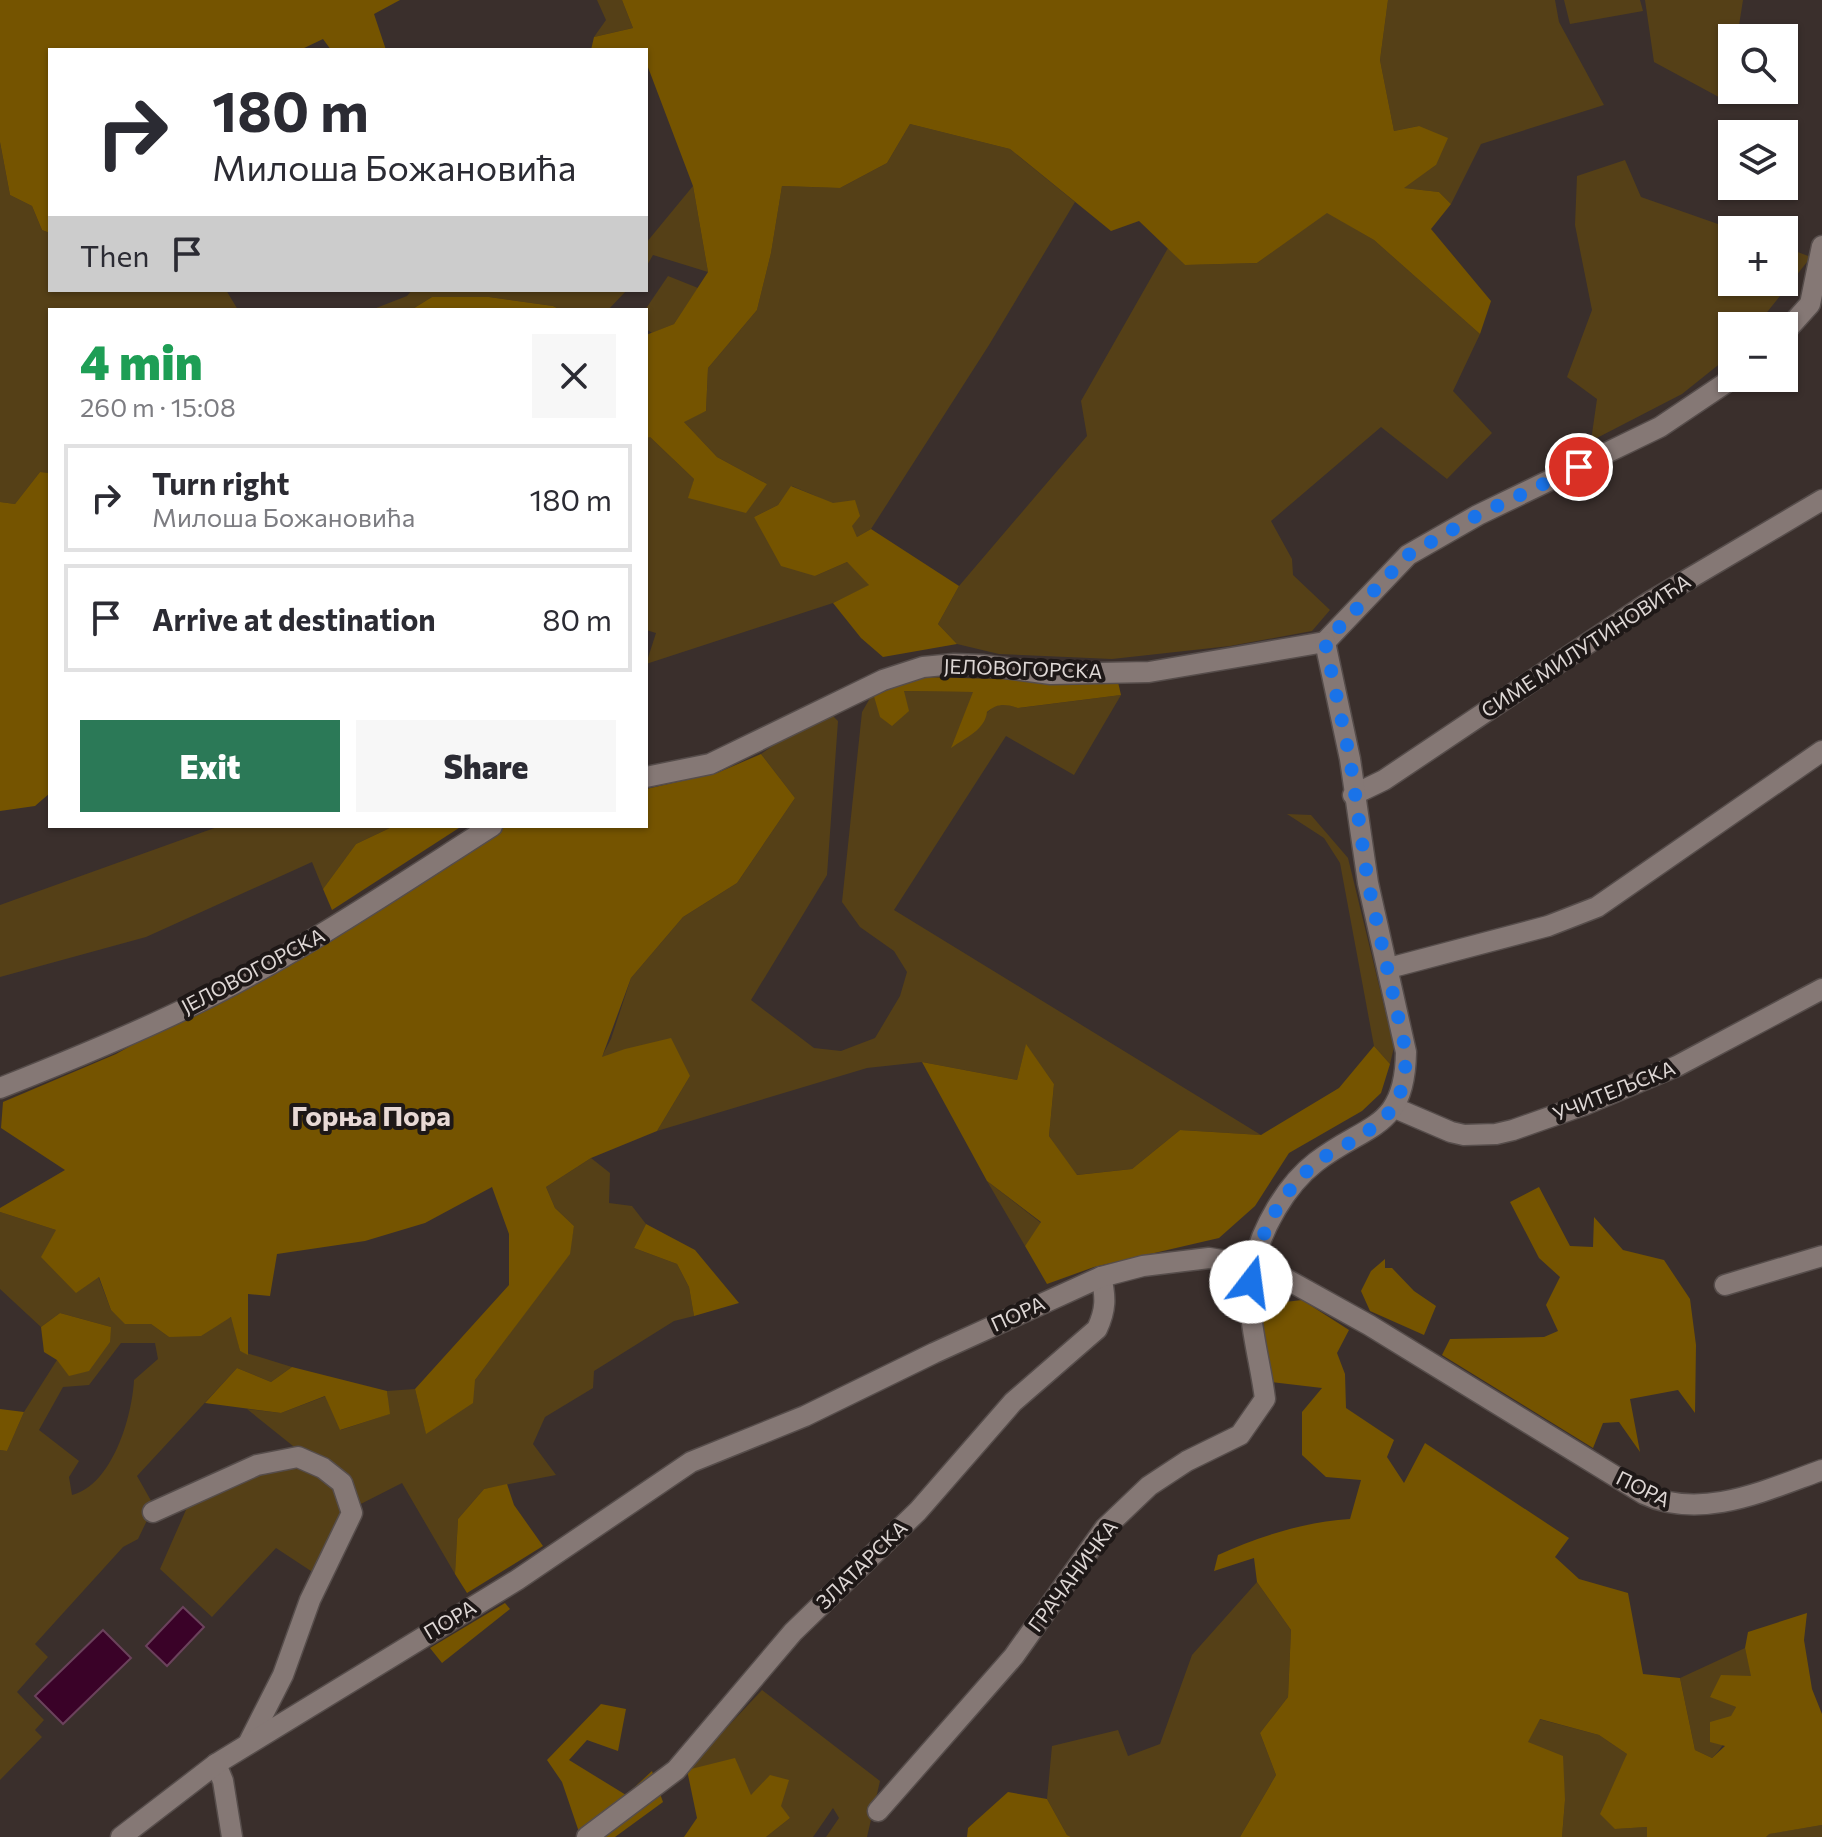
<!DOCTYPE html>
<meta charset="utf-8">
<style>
:root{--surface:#fff;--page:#f7f7f7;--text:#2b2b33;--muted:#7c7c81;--line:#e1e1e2;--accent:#2b7957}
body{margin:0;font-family:Commissioner,sans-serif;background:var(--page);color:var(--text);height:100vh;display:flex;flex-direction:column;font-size:30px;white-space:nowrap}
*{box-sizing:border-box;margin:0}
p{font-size:26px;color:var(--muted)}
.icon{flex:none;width:44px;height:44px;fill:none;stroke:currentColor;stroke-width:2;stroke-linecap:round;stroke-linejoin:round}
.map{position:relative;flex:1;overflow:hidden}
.panel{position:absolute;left:48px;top:308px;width:600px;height:520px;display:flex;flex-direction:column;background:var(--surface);border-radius:0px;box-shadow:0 2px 6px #0004}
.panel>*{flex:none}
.banner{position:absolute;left:48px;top:48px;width:600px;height:244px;border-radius:0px;box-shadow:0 2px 6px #0004;background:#fff;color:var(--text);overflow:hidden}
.tools{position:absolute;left:1718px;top:24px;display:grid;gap:16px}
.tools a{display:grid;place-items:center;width:80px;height:80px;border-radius:0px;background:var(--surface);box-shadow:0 2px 6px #0004;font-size:40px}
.pin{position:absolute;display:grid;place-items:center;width:68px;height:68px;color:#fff;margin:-34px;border:4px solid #fff;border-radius:50%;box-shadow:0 2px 8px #0007}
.me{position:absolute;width:88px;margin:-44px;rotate:15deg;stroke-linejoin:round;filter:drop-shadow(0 0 6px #0008)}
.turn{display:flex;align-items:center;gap:28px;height:168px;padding:0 32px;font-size:36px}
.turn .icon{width:104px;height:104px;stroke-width:2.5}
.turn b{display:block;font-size:56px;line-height:68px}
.then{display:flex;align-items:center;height:76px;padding:0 32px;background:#0003;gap:16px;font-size:30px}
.round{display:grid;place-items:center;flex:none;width:84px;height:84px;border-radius:0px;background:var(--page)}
.headline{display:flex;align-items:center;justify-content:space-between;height:136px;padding:0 32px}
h1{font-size:48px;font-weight:800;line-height:60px;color:#1e9e55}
.action{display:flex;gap:16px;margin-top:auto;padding:16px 32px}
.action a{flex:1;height:92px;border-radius:0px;background:var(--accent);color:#fff;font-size:32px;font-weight:800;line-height:92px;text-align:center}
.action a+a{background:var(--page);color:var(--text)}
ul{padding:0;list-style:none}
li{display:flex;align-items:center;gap:24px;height:108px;margin:0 16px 12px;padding:0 16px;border:4px solid var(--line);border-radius:0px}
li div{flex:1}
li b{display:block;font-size:30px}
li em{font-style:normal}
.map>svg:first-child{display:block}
</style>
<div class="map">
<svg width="1822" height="1837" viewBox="0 0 1822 1837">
<rect width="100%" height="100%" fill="#3a2f2c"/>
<!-- green -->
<g fill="#554017" fill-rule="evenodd">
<path d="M 597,0 L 622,0 L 633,28 L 594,37 L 606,20 Z"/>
<path d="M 1388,0 L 1555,0 L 1559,22 L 1604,105 L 1481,144 L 1451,204 L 1439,192 L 1403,188 L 1436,165 L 1419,126 L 1394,131 L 1380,60 Z"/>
<path d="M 1564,0 L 1640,0 L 1643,11 L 1570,24 Z"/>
<path d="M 1645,0 L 1743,0 L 1737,38 L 1732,38 L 1732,75 L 1728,102 L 1654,62 Z"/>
<path d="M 910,124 L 1010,149 L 1075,202 L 989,345 L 871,529 L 857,537 C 842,505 823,499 792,486 L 778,505 L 754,517 L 815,576 L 847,562 L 870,585 L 833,603 L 646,664 L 656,633 L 646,630 L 646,438 L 649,436 L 694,479 L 689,497 L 767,484 L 717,457 L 683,421 L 706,411 L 708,368 L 757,310 L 771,253 L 782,186 L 840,188 L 887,163 Z"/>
<path d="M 0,142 L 10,195 L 32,206 L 42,230 L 50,233 L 50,290 L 226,290 L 238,310 L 50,310 L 50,473 L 40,472 L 15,504 L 0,502 Z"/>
<path d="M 1625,160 L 1641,197 L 1735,230 L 1732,230 L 1732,282 L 1784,282 L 1784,247 L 1811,257 L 1756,326 L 1732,326 L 1732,354 L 1682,394 L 1591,441 L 1597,399 L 1567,377 L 1592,310 L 1575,225 L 1577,176 Z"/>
<path d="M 693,186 L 708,272 L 653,255 L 646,267 L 646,243 Z"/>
<path d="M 1327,212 L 1374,240 L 1480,334 L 1453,391 L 1492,433 L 1447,479 L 1381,427 L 1271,521 L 1292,559 L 1293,575 L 1330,610 L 1312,631 L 1230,646 L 1112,659 L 999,654 L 957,644 L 938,624 L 959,586 L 1087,436 L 1081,401 L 1168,248 L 1185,265 L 1257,263 Z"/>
<path d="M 668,276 L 698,288 L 674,324 L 652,333 L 646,329 L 645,310 Z"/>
<path d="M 412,290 L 627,290 L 608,310 L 561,310 L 553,306 L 489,297 L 432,297 L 411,310 L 371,310 L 407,296 Z"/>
<path d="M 904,691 L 974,692 L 952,746 L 994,706 L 1004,704 L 1019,708 L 1121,695 L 1074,775 L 1006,736 L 894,910 L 1261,1135 L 1180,1130 L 1132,1169 L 1076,1175 L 1049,1136 L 1054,1084 L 1026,1045 L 1017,1080 L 922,1062 L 867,1068 L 657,1131 L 690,1076 L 601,1058 L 611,1039 L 631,978 L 683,917 L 737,883 L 795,798 L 761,754 L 826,709 L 838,721 L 827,875 L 751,1000 L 814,1048 L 841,1051 L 875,1038 L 900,996 L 907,972 L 894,951 L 860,927 L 842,902 L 862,712 L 873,693 Z"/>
<path d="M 1287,814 L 1311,815 L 1348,858 L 1394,1047 L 1390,1064 L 1374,1046 L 1340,863 L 1324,838 Z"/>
<path d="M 220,826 L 394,826 L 356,844 L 323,889 L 312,862 L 146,937 L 0,977 L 0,905 Z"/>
<path d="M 591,1158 L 610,1173 L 609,1203 L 632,1206 L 646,1224 L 634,1248 L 677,1264 L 689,1287 L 694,1316 L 674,1321 L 594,1371 L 593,1388 L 545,1417 L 533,1444 L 556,1475 L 484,1489 L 458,1519 L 455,1574 L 402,1483 L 341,1514 L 314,1573 L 276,1548 L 212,1617 L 160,1569 L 189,1503 L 298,1450 L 247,1409 L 281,1413 L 326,1396 L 341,1430 L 389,1414 L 387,1391 L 415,1389 L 426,1433 L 475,1380 L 569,1254 L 574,1226 L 555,1208 L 546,1187 Z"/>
<path d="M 987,1181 L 1041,1223 L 1025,1246 Z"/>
<path d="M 0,1212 L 56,1230 L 98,1276 L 111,1310 L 125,1323 L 151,1324 L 169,1337 L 232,1317 L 240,1351 L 292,1367 L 271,1382 L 237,1368 L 137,1476 L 154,1506 L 138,1539 L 123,1547 L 35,1644 L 48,1657 L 17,1692 L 44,1720 L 35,1730 L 42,1737 L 0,1780 L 0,1450 L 7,1451 L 24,1412 L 57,1360 L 111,1327 L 60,1313 L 41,1327 L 0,1289 ZM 121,1343 L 155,1343 L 158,1359 L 134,1380 C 132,1418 112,1485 72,1495 L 69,1477 L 79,1461 L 39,1430 L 63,1387 L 89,1385 Z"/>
<path d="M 1257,1582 L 1291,1630 L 1288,1697 L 1260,1733 L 1276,1775 L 1240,1837 L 1071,1837 L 1067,1835 L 1047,1799 L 1052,1746 L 1118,1730 L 1128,1756 L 1160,1744 L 1192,1655 Z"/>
<path d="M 1745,1648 L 1752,1677 L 1710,1696 L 1736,1707 C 1724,1729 1733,1738 1712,1758 L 1695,1750 L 1680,1678 Z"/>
<path d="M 762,1690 L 880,1781 L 867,1837 L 826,1837 L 839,1818 L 833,1808 L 813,1837 L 766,1837 L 790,1818 L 751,1796 L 687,1770 Z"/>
<path d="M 1539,1719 L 1599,1735 L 1627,1754 L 1615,1829 L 1647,1827 L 1647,1837 L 1562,1837 L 1565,1800 L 1527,1741 Z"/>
<path d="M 1822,1825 L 1822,1837 L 1766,1837 L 1768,1834 Z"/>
</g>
<!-- forest -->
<g fill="#755400">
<path d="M 0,0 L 400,0 L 374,14 L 386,50 L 331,50 L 323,39 L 300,50 L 50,50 L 50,233 L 42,230 L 32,206 L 10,195 L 0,142 Z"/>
<path d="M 622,0 L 1388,0 L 1380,60 L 1394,131 L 1419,126 L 1448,138 L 1436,165 L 1404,188 L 1439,192 L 1451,204 L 1431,229 L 1491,301 L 1480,334 L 1374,240 L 1327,213 L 1257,263 L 1185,265 L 1139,221 L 1111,231 L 1010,149 L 910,124 L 887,163 L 840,188 L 782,186 L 771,253 L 757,310 L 708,368 L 706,411 L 684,422 L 717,457 L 767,484 L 746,513 L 688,498 L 694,479 L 650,437 L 646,438 L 646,335 L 674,324 L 708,272 L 693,186 L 646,62 L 646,50 L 591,50 L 594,37 L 633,28 Z"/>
<path d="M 432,297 L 489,297 L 553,306 L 561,310 L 411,310 Z"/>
<path d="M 40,472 L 50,473 L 50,793 L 35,806 L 0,811 L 0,502 L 15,504 Z"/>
<path d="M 791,486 L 833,503 L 855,500 L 860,516 L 852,526 L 857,537 L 871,529 L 959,586 L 938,624 L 957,644 L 883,657 L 861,638 L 833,603 L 869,585 L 847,562 L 815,576 L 781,566 L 754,517 L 778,505 Z"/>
<path d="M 922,677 L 1118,682 L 1121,695 L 1018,708 C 1005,704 998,703 987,712 C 985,730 965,738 951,748 L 973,692 L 904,691 L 909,711 L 892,726 L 880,717 L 873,693 Z"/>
<path d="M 761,754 L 795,798 L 737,883 L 683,917 L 631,978 L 602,1057 L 625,1049 L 671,1038 L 690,1076 L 657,1131 L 591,1158 L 546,1187 L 555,1208 L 574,1226 L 570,1254 L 475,1380 L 473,1403 L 426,1434 L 415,1389 L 509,1285 L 509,1234 L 492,1187 L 425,1223 L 365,1241 L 277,1254 L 270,1296 L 248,1294 L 248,1355 L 240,1351 L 231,1317 L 201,1336 L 169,1337 L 151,1324 L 125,1324 L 111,1310 L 99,1277 L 76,1293 L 41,1257 L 56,1230 L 0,1212 L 0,1208 L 65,1170 L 1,1128 L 3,1102 L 116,1054 L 397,898 L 502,826 L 646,826 L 646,789 L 717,773 Z"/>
<path d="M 394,826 L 462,826 L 332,910 L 323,889 L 356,844 Z"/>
<path d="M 1026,1044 L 1054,1084 L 1049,1136 L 1077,1175 L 1132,1169 L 1180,1130 L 1261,1135 L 1339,1088 L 1374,1046 L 1390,1064 L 1381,1093 L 1362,1111 L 1289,1153 L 1255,1206 L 1219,1238 L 1094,1267 L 1047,1284 L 1025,1246 L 1041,1222 L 987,1181 L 922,1062 L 1017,1080 Z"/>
<path d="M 1539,1187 L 1570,1246 L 1593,1247 L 1594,1217 L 1623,1250 L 1664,1260 L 1690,1299 L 1696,1345 L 1695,1413 L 1678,1390 L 1630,1399 L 1640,1452 L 1619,1422 L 1603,1423 L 1593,1448 L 1442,1355 L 1450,1339 L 1544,1337 L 1558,1331 L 1546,1305 L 1560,1277 L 1539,1258 L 1510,1202 Z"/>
<path d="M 646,1224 L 695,1250 L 739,1303 L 694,1316 L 689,1287 L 677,1264 L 634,1248 Z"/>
<path d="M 1385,1259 L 1385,1268 L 1392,1268 L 1414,1291 L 1436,1306 L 1424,1335 L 1370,1311 L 1361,1291 L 1371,1271 Z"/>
<path d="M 1302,1300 L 1349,1330 L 1337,1353 L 1345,1374 L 1346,1408 L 1394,1440 L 1387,1457 L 1404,1483 L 1425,1443 L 1569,1538 L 1555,1557 L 1579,1579 L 1628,1593 L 1643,1674 L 1680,1678 L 1695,1750 L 1712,1758 L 1725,1746 L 1710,1742 L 1710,1722 L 1731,1716 L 1736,1707 L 1710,1697 L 1721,1675 L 1751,1676 L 1745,1648 L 1748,1632 L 1807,1613 L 1804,1640 L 1812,1689 L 1822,1714 L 1822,1825 L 1769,1834 L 1766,1837 L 1647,1837 L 1647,1827 L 1615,1829 L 1600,1814 L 1627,1754 L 1599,1735 L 1540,1719 L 1528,1742 L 1563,1756 L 1565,1800 L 1562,1837 L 1240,1837 L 1276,1775 L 1260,1733 L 1288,1697 L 1291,1630 L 1257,1582 L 1254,1558 L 1214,1571 L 1218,1555 C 1260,1536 1304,1522 1350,1519 L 1361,1480 L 1326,1477 L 1302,1455 L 1302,1412 L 1322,1388 L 1271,1382 L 1258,1305 Z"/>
<path d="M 60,1313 L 111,1327 L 110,1342 L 89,1371 L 69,1376 L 57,1360 L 44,1352 L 41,1327 Z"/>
<path d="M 292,1367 L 387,1391 L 390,1414 L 340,1430 L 325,1396 L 281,1413 L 205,1403 L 237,1368 L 271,1382 Z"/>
<path d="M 0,1409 L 24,1412 L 7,1451 L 0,1450 Z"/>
<path d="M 507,1484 L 514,1505 L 543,1546 L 467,1593 L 455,1574 L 458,1519 L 484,1489 Z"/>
<path d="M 505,1603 L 510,1609 L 442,1663 L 430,1648 Z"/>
<path d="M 601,1704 L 626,1709 L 618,1751 L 587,1740 L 569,1760 L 626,1795 L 652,1771 L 663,1802 L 615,1837 L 576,1837 L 579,1832 L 562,1782 L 547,1760 Z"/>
<path d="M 735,1758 L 751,1795 L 770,1775 L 789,1780 L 781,1806 L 790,1818 L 766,1837 L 684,1837 L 697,1818 L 687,1770 Z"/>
<path d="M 1008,1792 L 1047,1799 L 1067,1835 L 1071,1837 L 967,1837 L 968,1828 Z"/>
</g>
<!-- water -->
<g fill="#3a0228" stroke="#6b425c" stroke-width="2">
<path d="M 183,1607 L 204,1627 L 167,1666 L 146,1646 Z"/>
<path d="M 103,1630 L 131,1658 L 63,1724 L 35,1696 Z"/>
</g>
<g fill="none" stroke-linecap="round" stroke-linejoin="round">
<defs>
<g id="minor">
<path d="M 1784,333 L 1810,304 L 1822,246"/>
<path d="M 1325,642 L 1408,555 L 1478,515 L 1660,427 L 1733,378"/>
<path d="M 646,777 L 710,764 L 883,680 L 923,667 L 954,664 L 982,665 L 1051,674 L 1149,672 L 1325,642"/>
<path d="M 1353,795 L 1384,780 L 1648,603 L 1822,500"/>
<path d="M 1389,968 L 1548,926 L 1597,907 L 1822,751"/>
<path d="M 0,1088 C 66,1062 132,1035 195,1004 C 299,953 395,888 492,826"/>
<path d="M 1395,1108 L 1451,1132 L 1464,1135 L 1496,1134 L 1513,1130 L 1584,1105 L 1677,1066 L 1822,989"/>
<path d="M 1725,1285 L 1822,1256"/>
<path d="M 153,1512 L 257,1465 L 298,1457 L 323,1468 L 342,1483 L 352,1513 L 310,1600 L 283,1675 L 248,1744"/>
<path d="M 216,1764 L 223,1781 L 232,1837"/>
<path d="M 878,1811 L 1014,1656 L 1105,1528 L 1149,1486 L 1187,1461 L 1240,1435 L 1265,1399 C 1260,1356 1243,1309 1253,1265 C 1262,1228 1285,1186 1316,1162 C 1367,1123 1405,1130 1406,1052 L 1368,883 L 1350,759 L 1325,642"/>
<path d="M 587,1837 L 676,1770 L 793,1632 L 918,1511 L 1013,1402 L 1097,1329 C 1106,1310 1106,1297 1101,1277"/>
</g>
<path id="tertiary" d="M 121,1837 L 216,1764 L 517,1580 L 691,1462 L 805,1416 L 934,1353 L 1101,1277 L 1143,1266 L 1209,1258 L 1253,1265 L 1286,1279 L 1369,1325 L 1644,1494 C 1702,1521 1766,1490 1822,1470"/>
</defs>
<!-- minor casing -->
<use href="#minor" stroke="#564d4b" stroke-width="23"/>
<!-- tertiary casing -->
<use href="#tertiary" stroke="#564d4b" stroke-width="23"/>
<!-- minor -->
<use href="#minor" stroke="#857875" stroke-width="20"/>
<!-- tertiary -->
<use href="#tertiary" stroke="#857875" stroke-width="20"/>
</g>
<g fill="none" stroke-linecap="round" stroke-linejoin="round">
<!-- route -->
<path stroke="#1a73e8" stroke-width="14" stroke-dasharray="0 25.2" d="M 1251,1282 C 1257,1237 1280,1193 1315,1164 C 1322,1157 1332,1153 1341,1148 C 1387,1120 1405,1109 1406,1052 L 1368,883 L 1350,759 L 1325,642 L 1408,555 L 1478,515 L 1579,467"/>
</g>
<g text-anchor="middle" stroke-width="8" stroke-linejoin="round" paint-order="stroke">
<!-- street labels -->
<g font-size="20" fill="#ded7d5" stroke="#1e1817">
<text transform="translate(1586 646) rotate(-33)" y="7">СИМЕ МИЛУТИНОВИЋА</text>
<text transform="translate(1023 669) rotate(2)" y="7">ЈЕЛОВОГОРСКА</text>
<text transform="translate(253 971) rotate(-28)" y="7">ЈЕЛОВОГОРСКА</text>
<text transform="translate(1614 1091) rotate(-22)" y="7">УЧИТЕЉСКА</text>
<text transform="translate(1018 1314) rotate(-25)" y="7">ПОРА</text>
<text transform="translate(1643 1489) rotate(26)" y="7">ПОРА</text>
<text transform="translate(862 1565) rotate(-44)" y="7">ЗЛАТАРСКА</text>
<text transform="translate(1073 1576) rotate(-53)" y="7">ГРАЧАНИЧКА</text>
<text transform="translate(450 1620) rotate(-31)" y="7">ПОРА</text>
</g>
<!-- district labels -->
<g font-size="28" font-weight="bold" fill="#e8d9d5" stroke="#1e1817">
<text x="371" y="1126">Горња Пора</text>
</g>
</g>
</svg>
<div class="tools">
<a><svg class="icon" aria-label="search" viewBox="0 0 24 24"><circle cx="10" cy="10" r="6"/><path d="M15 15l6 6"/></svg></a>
<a><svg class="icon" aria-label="layers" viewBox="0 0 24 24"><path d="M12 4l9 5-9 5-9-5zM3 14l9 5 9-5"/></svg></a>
<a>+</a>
<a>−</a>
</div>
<div class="pin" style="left:1579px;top:467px;background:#d93025"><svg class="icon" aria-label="arrive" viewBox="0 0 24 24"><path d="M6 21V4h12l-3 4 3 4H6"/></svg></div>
<svg class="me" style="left:1251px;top:1282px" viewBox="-20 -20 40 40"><circle r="19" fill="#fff"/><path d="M0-13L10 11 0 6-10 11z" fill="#1a73e8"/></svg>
<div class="banner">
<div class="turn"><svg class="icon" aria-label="right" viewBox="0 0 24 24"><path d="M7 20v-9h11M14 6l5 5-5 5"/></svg><div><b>180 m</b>Милоша Божановића</div></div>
<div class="then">Then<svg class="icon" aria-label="arrive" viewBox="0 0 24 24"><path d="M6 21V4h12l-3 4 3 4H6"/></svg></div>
</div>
<section class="panel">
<div class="headline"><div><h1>4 min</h1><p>260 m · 15:08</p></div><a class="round"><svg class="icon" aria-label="close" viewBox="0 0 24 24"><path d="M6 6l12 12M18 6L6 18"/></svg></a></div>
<ul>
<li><svg class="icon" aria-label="right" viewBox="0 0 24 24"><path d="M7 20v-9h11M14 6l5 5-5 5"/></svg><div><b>Turn right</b><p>Милоша Божановића</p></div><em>180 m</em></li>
<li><svg class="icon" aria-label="arrive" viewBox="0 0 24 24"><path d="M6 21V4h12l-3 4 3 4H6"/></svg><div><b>Arrive at destination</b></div><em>80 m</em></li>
</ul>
<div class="action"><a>Exit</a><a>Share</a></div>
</section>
</div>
